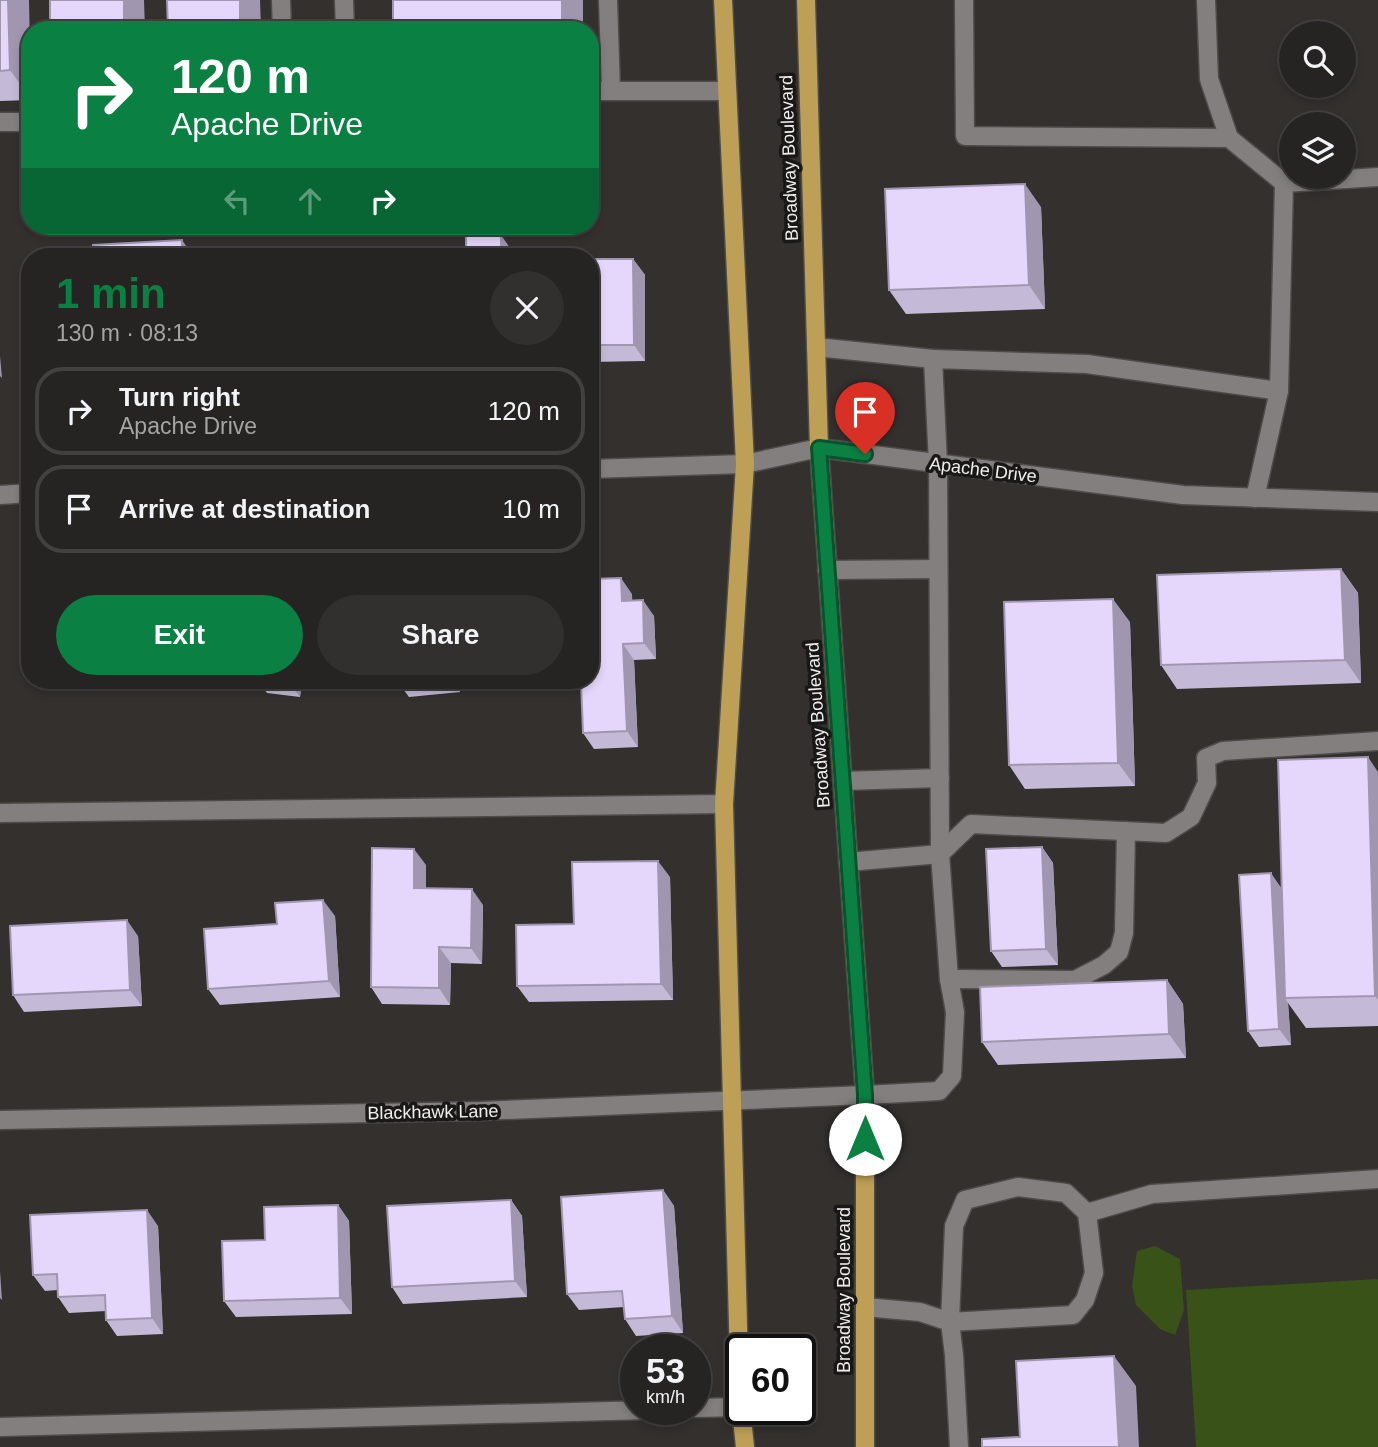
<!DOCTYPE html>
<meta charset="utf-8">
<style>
:root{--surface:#262422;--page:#32302f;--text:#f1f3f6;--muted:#a4a4a5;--line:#424140;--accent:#0b8043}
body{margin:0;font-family:Helvetica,sans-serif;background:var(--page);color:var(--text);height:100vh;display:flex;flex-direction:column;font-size:26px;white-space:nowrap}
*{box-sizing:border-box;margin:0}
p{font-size:23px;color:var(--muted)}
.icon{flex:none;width:38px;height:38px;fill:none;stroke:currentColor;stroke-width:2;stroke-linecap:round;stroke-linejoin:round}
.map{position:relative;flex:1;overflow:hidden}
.details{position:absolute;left:21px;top:248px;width:578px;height:441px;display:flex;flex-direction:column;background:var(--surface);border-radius:28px;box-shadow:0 4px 10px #0003,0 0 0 2px var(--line)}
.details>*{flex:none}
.top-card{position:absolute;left:21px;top:21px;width:578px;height:214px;border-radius:28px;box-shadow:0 4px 10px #0003,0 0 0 2px var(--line);background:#0b8043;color:#fff;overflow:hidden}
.tools{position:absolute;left:1279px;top:21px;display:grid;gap:14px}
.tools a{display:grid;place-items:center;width:77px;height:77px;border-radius:50%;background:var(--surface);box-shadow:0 4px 10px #0003,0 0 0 2px var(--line);font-size:35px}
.speed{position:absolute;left:620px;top:1334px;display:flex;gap:14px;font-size:35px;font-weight:700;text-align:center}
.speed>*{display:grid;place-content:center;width:91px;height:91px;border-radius:50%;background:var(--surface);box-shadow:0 4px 10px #0003,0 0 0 2px var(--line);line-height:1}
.speed small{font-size:18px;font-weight:400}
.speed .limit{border:4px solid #111;border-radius:10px;background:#fff;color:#111}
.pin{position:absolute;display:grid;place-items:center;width:60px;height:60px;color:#fff;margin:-72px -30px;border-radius:50% 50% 50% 0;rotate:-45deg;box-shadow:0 0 7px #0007}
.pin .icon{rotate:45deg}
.me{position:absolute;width:77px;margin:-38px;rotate:0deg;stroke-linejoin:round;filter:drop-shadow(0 0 5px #0008)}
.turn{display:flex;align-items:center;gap:24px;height:147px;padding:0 35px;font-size:32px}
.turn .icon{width:91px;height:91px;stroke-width:2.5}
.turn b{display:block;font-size:49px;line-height:60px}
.lanes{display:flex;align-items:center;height:66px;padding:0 35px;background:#0003;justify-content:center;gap:35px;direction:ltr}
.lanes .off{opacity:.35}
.round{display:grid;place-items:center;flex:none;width:74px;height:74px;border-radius:37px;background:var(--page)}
.overview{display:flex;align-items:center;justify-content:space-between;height:119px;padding:0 35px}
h1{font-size:42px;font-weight:800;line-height:52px;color:var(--accent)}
.primary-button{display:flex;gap:14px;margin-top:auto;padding:14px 35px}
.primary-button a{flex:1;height:80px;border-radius:42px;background:var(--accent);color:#fff;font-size:28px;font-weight:800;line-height:80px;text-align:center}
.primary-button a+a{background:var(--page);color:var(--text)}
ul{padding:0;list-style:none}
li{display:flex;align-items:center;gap:21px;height:88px;margin:0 14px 10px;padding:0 21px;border:4px solid var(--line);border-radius:28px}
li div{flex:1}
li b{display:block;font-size:26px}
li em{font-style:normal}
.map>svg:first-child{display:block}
</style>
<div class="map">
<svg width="1378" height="1447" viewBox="0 0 1378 1447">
<rect width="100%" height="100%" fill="#33302e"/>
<!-- green -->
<g fill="#395217">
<path d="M 1155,1246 L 1180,1259 L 1184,1310 L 1175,1335 L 1160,1329 L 1136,1305 L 1132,1286 L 1137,1251 Z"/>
<path d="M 1378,1279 L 1378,1447 L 1196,1447 L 1186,1290 Z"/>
</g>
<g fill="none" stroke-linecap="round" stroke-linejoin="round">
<defs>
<g id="service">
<path d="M 281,0 L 282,30"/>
<path d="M 344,0 L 345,30"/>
<path d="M 608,0 L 611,91"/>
<path d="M 964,0 L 965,136 L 1229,138 L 1284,183 L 1378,177"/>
<path d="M 1206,0 L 1209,79 L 1229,138"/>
<path d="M 590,91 L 727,91"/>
<path d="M 0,122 L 30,122"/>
<path d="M 816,347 L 933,359"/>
<path d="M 1255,498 L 1279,391 L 1284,183"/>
<path d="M 827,570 L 938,569"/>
<path d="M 843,781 L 940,778"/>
<path d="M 0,813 L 724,804"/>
<path d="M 848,862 L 940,854 L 971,824 L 1166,833 L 1191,817 L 1207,783 L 1206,758 L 1223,751 L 1378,741"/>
<path d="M 949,979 L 1075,980 L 1104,965 L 1119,952 L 1124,933 L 1126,831"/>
<path d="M 865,1095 L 939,1091 L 952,1076 L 955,1012 L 949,979 L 940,854 L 938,464 L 933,359 L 1087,364 L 1279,391"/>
<path d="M 1087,1213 L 1152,1194 L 1378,1179"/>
<path d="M 865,1307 L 920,1312 L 950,1322 L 1073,1315 L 1085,1300 L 1094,1273 L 1087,1213 L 1066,1193 L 1018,1187 L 965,1200 L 954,1226 L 950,1322 L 954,1355 L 959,1447"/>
<path d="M 695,1408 L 740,1407"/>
<path d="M 0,1427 L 685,1409"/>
</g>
<g id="minor">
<path d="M 590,469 L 745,464 L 819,448 L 1183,495 L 1378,502"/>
<path d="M 0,495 L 30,493"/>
<path d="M 0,1120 L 481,1111 L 865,1095"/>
</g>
<g id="primary">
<path d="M 723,0 L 745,464 L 724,804 L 740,1399"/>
<path d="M 806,0 L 819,448 L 865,1095 L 865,1447"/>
<path d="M 741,1409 L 745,1447"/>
</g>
</defs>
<!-- service casing -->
<use href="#service" stroke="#4e4b49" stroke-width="21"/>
<!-- minor casing -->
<use href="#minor" stroke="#4e4b49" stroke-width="21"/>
<!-- primary casing -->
<use href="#primary" stroke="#4e4b49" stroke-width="21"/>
<!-- service -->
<use href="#service" stroke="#837f7e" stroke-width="18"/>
<!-- minor -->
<use href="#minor" stroke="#837f7e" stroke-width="18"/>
<!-- primary -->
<use href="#primary" stroke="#bd9f55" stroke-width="18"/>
</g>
<!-- wall -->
<g fill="#c5b9d8">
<path d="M 0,0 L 29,0 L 30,100 L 0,101 Z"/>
<path d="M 393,0 L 583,0 L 583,30 L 394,30 L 393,28 Z"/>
<path d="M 1041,207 L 1045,309 L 906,314 L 889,290 Z"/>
<path d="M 203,226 L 255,226 L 255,233 L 211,237 Z"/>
<path d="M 590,259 L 633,259 L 645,275 L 645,361 L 590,362 Z"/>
<path d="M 1341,569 L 1358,593 L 1361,683 L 1177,689 L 1161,665 Z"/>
<path d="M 632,594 L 632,601 L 654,616 L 656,659 L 634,660 L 638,747 L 594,749 L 583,733 Z"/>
<path d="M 1130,622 L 1135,786 L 1025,789 L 1009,765 Z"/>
<path d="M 258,681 L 302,681 L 300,697 L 267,693 Z"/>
<path d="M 397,681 L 459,681 L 460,692 L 409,697 Z"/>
<path d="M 1378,772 L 1378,1026 L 1306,1028 L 1288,1003 L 1291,1045 L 1259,1047 L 1248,1031 L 1282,889 Z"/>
<path d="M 1042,847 L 1053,863 L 1058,965 L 1002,967 L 991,951 Z"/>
<path d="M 426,865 L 426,888 L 483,905 L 482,964 L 451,963 L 450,1005 L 382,1004 L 371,987 Z"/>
<path d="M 670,877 L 673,1000 L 529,1002 L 517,986 L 574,924 Z"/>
<path d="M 335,916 L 340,997 L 220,1005 L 208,989 L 277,924 Z"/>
<path d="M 138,936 L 142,1006 L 24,1012 L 13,995 Z"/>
<path d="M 1167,980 L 1183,1004 L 1186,1058 L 998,1065 L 982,1042 Z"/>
<path d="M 663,1190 L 674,1206 L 683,1333 L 636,1336 L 625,1319 L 624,1307 L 579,1310 L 567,1294 Z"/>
<path d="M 511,1200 L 522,1216 L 527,1297 L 403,1304 L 392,1287 Z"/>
<path d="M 338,1205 L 349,1221 L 352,1314 L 236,1317 L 224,1301 L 265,1240 Z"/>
<path d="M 158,1226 L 163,1334 L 117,1336 L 106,1320 L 106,1311 L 69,1313 L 58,1297 L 57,1290 L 45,1291 L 33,1275 Z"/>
</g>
<!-- shaded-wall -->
<g fill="#a096b0">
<path d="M 8,0 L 29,0 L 30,98 L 10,70 Z"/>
<path d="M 124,0 L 144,0 L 145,30 L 124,30 Z"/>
<path d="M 240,0 L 260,0 L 261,30 L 240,30 Z"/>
<path d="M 562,0 L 583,0 L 583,30 L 565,30 L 562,27 Z"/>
<path d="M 1025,184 L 1041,207 L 1045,309 L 1029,285 Z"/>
<path d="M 250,226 L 255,226 L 255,233 Z"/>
<path d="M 501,235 L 512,251 L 512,257 L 501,257 Z"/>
<path d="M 182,240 L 193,256 L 193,257 L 182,257 Z"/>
<path d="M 633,259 L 645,275 L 645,361 L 634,345 Z"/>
<path d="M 0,356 L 2,378 L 0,376 Z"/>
<path d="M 1341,569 L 1358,593 L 1361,683 L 1345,660 Z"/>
<path d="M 621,578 L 632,594 L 633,617 L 622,601 Z"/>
<path d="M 1113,599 L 1130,622 L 1135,786 L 1118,763 Z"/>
<path d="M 643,600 L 654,616 L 656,659 L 644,643 Z"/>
<path d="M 623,644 L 634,660 L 638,747 L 627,731 Z"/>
<path d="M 289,681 L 302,681 L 300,697 L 288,681 Z"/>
<path d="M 453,681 L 459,681 L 460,692 Z"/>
<path d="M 1368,757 L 1378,772 L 1378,1000 L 1375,996 Z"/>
<path d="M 1042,847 L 1053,863 L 1058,965 L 1046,949 Z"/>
<path d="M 414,849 L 426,865 L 426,904 L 414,888 Z"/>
<path d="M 658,861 L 670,877 L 673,1000 L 661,984 Z"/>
<path d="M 1271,873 L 1282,889 L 1285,998 L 1288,1003 L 1291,1045 L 1279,1029 Z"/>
<path d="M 472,889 L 483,905 L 482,964 L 471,948 Z"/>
<path d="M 323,900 L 335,916 L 340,997 L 329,981 Z"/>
<path d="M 127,920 L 138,936 L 142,1006 L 130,990 Z"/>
<path d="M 439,947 L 451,963 L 450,1005 L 439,988 Z"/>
<path d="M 1167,980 L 1183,1004 L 1186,1058 L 1169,1034 Z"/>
<path d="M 663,1190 L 674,1206 L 683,1333 L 672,1316 Z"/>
<path d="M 511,1200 L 522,1216 L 527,1297 L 515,1281 Z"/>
<path d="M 338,1205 L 349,1221 L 352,1314 L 340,1298 Z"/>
<path d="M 147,1210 L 158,1226 L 163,1334 L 152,1318 Z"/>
<path d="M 0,1271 L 2,1300 L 0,1298 Z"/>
<path d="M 1114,1356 L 1136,1386 L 1139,1447 L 1119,1447 Z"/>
</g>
<!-- building -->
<g fill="#e5d7fb" stroke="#a096b0" stroke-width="2">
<path d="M 0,0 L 8,0 L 10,70 L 0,71 Z"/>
<rect x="50" y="0" width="74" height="30"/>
<path d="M 167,0 L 240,0 L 240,30 L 168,30 Z"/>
<path d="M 393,0 L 562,0 L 562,27 L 393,28 Z"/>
<path d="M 1025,184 L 1029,285 L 889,290 L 885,189 Z"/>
<rect x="466" y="235" width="35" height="22"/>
<path d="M 182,240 L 182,257 L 93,257 L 93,245 Z"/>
<path d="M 590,259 L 633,259 L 634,345 L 590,345 Z"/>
<path d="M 1341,569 L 1345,660 L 1161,665 L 1157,575 Z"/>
<path d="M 621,578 L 622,601 L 643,600 L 644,643 L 623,644 L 627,731 L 583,733 L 581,681 L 590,681 L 590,579 Z"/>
<path d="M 1113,599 L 1118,763 L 1009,765 L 1004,602 Z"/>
<path d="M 1368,757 L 1375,996 L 1285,998 L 1278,760 Z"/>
<path d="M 1042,847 L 1046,949 L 991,951 L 986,849 Z"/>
<path d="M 372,848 L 414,849 L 414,888 L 472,889 L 471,948 L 439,947 L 439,988 L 371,987 Z"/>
<path d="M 658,861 L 661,984 L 517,986 L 516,925 L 574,924 L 572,862 Z"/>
<path d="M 1271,873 L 1279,1029 L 1248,1031 L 1239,875 Z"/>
<path d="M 323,900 L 329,981 L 208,989 L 204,929 L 277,924 L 275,903 Z"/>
<path d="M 127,920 L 130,990 L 13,995 L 10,926 Z"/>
<path d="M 1167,980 L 1169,1034 L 982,1042 L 980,987 Z"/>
<path d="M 663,1190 L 672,1316 L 625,1319 L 622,1291 L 567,1294 L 561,1197 Z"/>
<path d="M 511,1200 L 515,1281 L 392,1287 L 387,1206 Z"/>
<path d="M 338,1205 L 340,1298 L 224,1301 L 222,1241 L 265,1240 L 264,1207 Z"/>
<path d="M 147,1210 L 152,1318 L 106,1320 L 105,1295 L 58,1297 L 57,1274 L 33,1275 L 30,1215 Z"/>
<path d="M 1114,1356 L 1119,1447 L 982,1447 L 982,1439 L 1020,1437 L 1016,1361 Z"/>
</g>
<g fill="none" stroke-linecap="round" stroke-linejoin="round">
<defs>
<path id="route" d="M 865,454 L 819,448 L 865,1095 L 865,1139"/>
</defs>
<!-- route casing -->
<use href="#route" stroke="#07532c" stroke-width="18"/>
<!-- route -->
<use href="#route" stroke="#0b8043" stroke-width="12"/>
</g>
<g text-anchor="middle" stroke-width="7" stroke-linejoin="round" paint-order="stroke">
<!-- street labels -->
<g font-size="18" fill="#efedec" stroke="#191817">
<text transform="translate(789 158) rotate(-92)" y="6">Broadway Boulevard</text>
<text transform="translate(983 470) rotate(7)" y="6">Apache Drive</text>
<text transform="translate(818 725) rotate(-94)" y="6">Broadway Boulevard</text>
<text transform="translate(433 1112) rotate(-1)" y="6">Blackhawk Lane</text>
<text transform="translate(844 1290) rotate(-90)" y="6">Broadway Boulevard</text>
</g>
</g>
</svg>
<div class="tools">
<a><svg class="icon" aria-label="search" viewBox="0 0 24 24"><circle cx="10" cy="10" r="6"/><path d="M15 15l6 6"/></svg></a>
<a><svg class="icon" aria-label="layers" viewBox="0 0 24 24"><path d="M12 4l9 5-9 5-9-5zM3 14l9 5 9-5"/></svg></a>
</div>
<div class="speed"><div>53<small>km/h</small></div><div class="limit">60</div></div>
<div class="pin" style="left:865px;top:454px;background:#d93025"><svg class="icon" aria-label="arrive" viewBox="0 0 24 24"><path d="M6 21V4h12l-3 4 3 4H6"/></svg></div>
<svg class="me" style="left:865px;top:1139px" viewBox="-20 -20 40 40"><circle r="19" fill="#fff"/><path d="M0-13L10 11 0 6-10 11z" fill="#0b8043"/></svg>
<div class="top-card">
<div class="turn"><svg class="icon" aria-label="right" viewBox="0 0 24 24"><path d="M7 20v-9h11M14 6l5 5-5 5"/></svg><div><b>120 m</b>Apache Drive</div></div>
<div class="lanes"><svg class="icon off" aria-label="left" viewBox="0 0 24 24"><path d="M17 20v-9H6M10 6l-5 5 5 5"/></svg><svg class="icon off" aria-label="ahead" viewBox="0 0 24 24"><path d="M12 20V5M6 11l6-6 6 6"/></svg><svg class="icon" aria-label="right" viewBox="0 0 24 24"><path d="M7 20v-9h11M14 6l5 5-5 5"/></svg></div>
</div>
<section class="details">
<div class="overview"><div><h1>1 min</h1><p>130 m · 08:13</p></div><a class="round"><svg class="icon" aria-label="close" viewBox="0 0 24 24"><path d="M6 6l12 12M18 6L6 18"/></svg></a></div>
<ul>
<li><svg class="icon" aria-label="right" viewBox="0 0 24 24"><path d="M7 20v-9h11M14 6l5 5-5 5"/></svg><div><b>Turn right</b><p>Apache Drive</p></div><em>120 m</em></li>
<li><svg class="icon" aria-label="arrive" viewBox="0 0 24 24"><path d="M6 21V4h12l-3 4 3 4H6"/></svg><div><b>Arrive at destination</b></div><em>10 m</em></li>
</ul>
<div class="primary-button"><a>Exit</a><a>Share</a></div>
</section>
</div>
